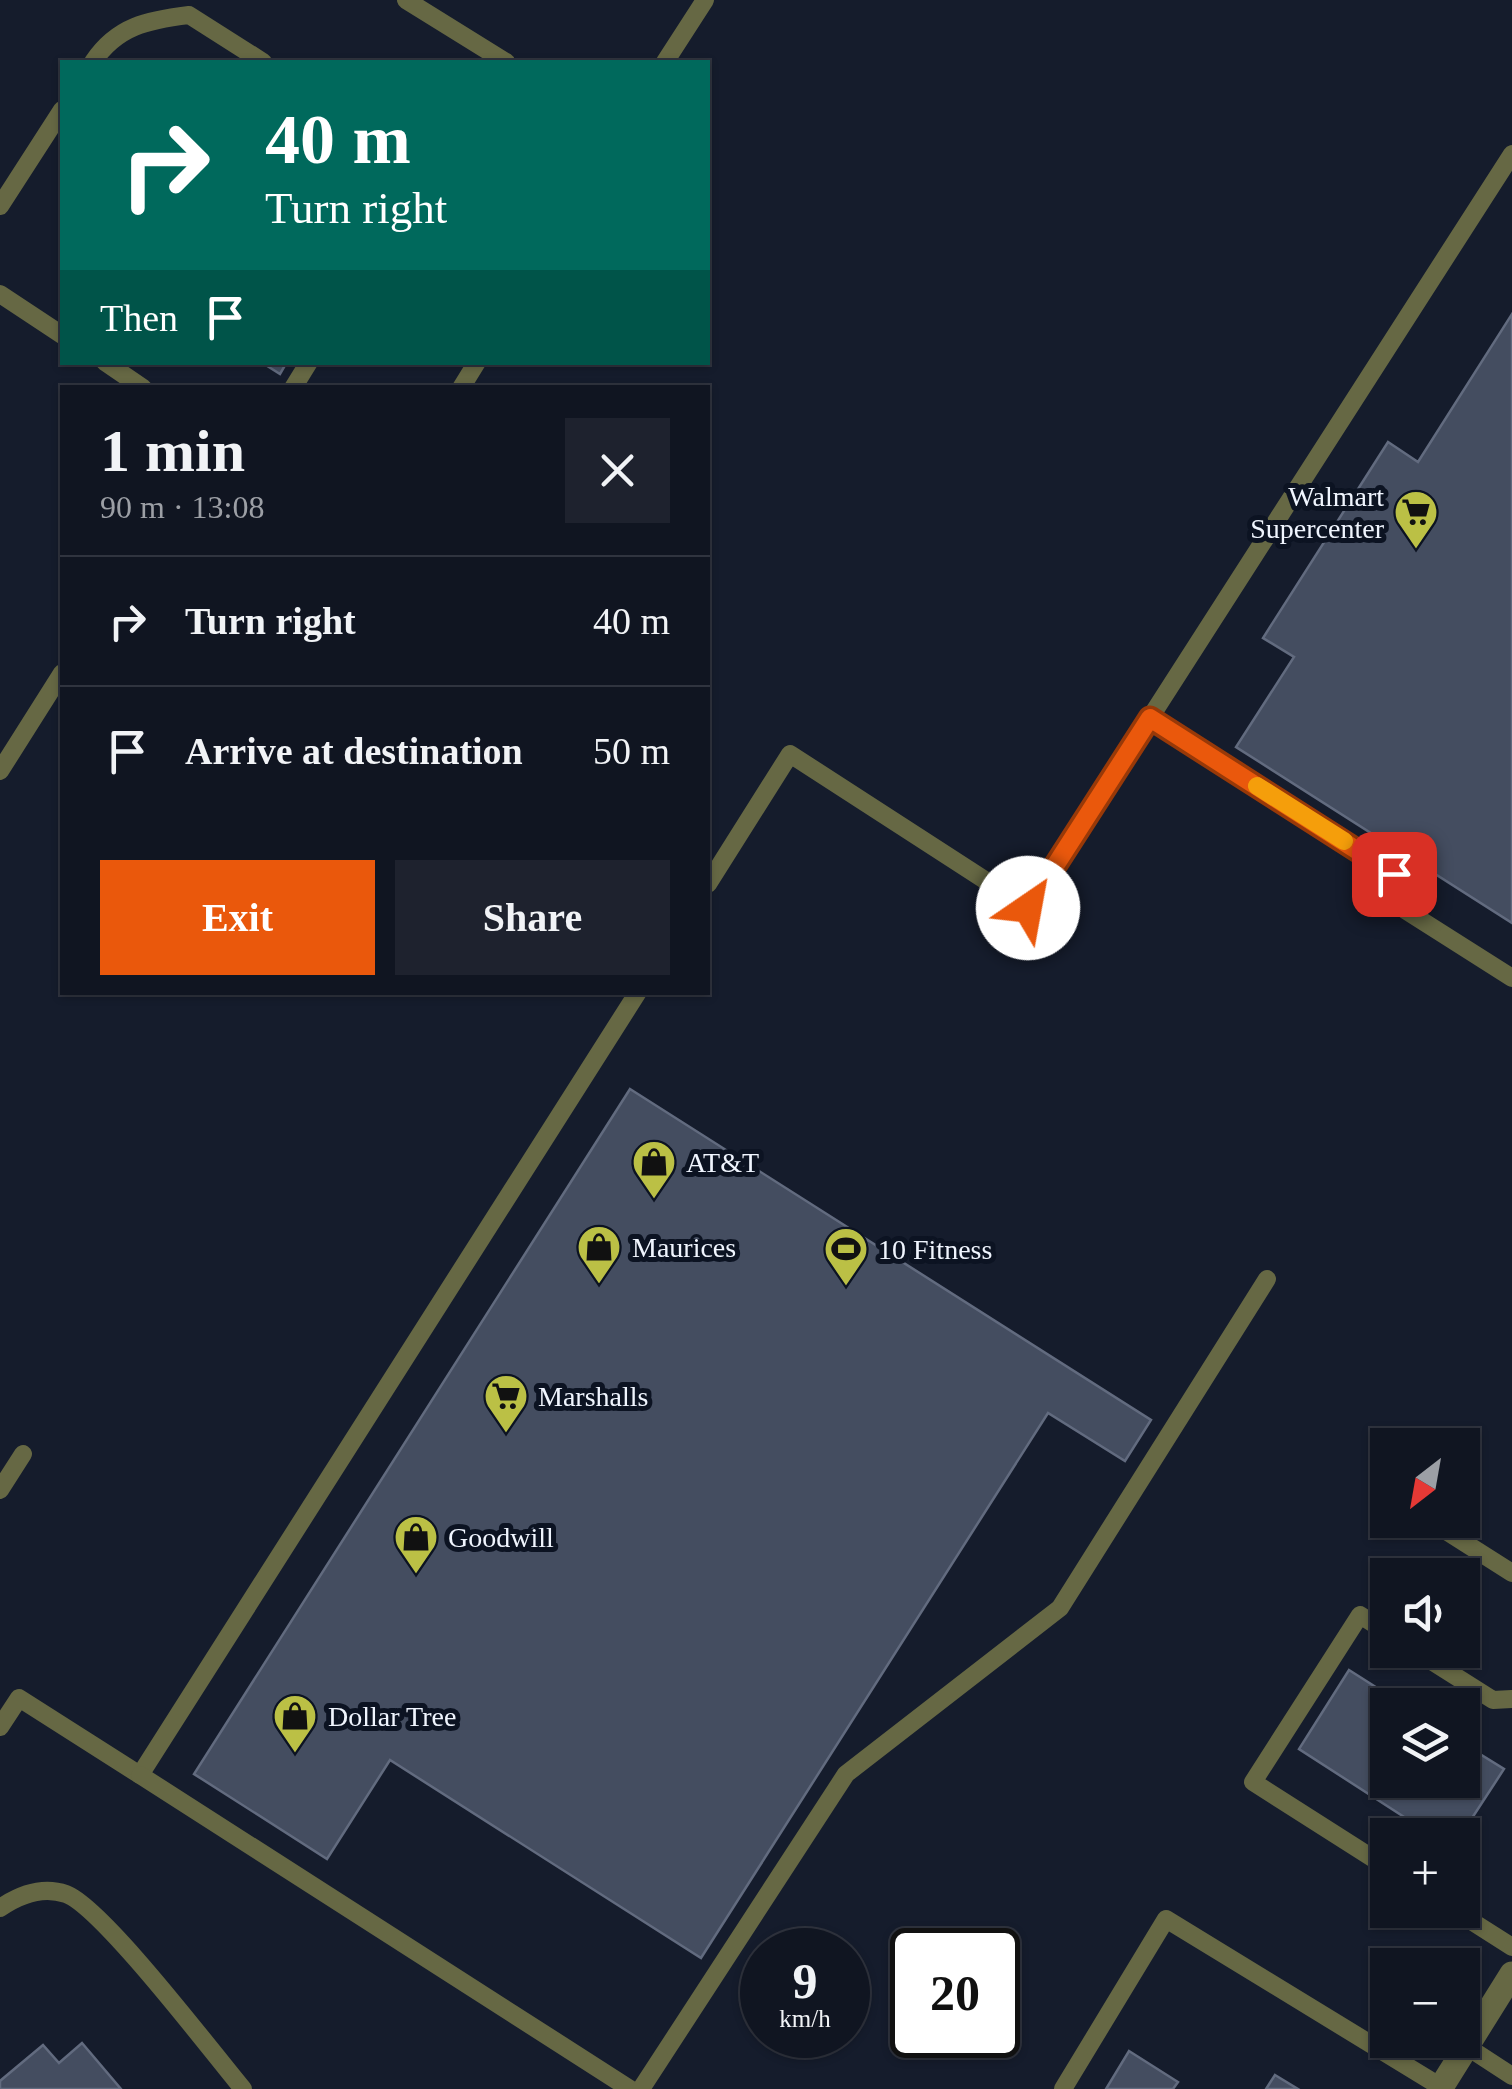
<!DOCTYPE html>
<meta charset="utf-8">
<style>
:root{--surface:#101521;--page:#1e222e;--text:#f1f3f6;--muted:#9c9fa5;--line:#30343f;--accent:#ea580c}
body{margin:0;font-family:"Times New Roman",serif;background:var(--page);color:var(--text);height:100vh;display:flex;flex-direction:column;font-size:38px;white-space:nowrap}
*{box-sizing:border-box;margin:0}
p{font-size:32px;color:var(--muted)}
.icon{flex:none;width:55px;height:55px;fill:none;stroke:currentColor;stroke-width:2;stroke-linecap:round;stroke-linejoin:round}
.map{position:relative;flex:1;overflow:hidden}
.drawer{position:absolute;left:60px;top:385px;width:650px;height:610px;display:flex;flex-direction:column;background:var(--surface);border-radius:0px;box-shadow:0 2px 8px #0004,0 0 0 2px var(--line)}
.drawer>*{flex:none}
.guide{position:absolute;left:60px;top:60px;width:650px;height:305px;border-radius:0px;box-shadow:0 2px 8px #0004,0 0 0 2px var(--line);background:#00695c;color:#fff;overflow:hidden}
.needle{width:65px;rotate:211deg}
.buttons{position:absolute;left:1370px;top:1428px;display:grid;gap:20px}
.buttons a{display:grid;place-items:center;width:110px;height:110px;border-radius:0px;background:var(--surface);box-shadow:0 2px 8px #0004,0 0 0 2px var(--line);font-size:50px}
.speed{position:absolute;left:740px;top:1928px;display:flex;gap:20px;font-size:50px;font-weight:700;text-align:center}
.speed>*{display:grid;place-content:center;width:130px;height:130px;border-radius:50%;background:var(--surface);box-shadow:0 2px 8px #0004,0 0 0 2px var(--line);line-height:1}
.speed small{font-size:25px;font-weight:400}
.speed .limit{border:5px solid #111;border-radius:15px;background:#fff;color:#111}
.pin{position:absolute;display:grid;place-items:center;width:85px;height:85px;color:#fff;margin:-42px;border-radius:20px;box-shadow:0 5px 15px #0006}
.me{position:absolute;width:110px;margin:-55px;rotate:33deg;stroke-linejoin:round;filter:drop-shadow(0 0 8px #0008)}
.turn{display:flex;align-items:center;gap:35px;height:210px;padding:0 40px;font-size:45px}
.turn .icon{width:130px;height:130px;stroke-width:2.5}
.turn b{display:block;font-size:70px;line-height:85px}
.then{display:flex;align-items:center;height:95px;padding:0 40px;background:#0003;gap:20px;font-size:38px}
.round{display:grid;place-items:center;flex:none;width:105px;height:105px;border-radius:0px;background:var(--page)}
.head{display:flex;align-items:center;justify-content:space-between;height:170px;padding:0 40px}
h1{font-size:60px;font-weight:700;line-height:75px}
.primary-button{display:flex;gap:20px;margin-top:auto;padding:20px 40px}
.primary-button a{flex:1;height:115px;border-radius:0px;background:var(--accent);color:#fff;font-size:40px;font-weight:700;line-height:115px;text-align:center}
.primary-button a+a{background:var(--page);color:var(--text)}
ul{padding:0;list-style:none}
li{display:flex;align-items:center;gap:30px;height:130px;padding:0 40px;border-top:2px solid var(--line)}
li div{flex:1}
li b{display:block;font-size:38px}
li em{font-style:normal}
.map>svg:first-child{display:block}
</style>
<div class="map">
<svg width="1512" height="2089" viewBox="0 0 1512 2089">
<rect width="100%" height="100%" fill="#151c2c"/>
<!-- building -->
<g fill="#444d60" stroke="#626b7f" stroke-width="2.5">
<path d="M 1512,314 L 1512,923 L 1236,747 L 1294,657 L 1263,638 L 1388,442 L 1418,462 Z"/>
<path d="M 261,362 L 287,362 L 280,374 Z"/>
<path d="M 630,1089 L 1151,1420 L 1125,1461 L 1048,1413 L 701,1958 L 390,1760 L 327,1859 L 194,1774 Z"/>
<path d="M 1349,1670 L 1404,1705 L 1388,1705 L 1388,1780 L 1462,1780 L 1462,1743 L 1504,1769 L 1461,1835 L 1432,1835 L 1299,1749 Z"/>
<path d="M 82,2043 L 121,2089 L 0,2089 L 0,2081 L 43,2045 L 59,2063 Z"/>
<path d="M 1129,2051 L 1178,2082 L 1173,2089 L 1106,2089 Z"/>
<path d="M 1275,2075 L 1298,2089 L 1266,2089 Z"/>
</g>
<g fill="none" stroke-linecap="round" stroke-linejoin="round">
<!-- service -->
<g stroke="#666844" stroke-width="18">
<path d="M 406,0 L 506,62"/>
<path d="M 93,62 C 117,26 148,20 189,15 L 263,62"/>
<path d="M 665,62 L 705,0"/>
<path d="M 0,206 L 62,110"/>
<path d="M 0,294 L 62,335"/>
<path d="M 105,362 L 143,388"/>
<path d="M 293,388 L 309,362"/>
<path d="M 461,388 L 477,362"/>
<path d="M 1150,718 L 1394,873 L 1405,910 L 1512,978"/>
<path d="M 0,771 L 62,673"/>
<path d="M 708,884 L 790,754 L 1028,908 L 1512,154"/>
<path d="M 0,1490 L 23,1454"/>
<path d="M 1446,1531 L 1512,1573"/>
<path d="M 1388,1633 L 1360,1615 L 1253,1782 L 1388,1868"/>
<path d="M 1414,1650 L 1493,1700 L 1512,1699"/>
<path d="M 0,1727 L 19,1698 L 140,1775 L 638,992"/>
<path d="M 140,1775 L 630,2089"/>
<path d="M 0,1908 C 19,1895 43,1886 66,1894 C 102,1907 212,2052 243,2089"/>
<path d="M 1454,1910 L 1512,1947"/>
<path d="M 1466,2046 L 1512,2076"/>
<path d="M 641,2089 L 846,1774 L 1060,1608 L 1267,1279"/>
<path d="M 1063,2089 L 1166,1919 L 1441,2087"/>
</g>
<!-- minor -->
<path stroke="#666844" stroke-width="25" d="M 1440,2089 L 1512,1974"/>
</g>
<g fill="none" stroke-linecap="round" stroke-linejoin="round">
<defs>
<path id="route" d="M 1028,908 L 1150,718 L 1394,874"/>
</defs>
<!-- route casing -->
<use href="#route" stroke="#983908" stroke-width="25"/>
<!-- route -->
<use href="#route" stroke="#ea580c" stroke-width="18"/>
<!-- slow -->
<path stroke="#f59e0b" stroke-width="18" d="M 1257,786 L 1344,841"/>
</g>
<!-- icons -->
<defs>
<symbol id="supermarket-pin" viewBox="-11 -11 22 30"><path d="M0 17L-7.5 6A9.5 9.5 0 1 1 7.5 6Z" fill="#bbc045" stroke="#0c1322"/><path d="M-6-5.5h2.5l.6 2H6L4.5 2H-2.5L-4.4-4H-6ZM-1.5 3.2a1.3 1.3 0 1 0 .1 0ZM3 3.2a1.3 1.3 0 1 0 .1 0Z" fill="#111"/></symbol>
<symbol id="shop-pin" viewBox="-11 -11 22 30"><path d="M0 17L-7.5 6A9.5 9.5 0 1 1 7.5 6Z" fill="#bbc045" stroke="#0c1322"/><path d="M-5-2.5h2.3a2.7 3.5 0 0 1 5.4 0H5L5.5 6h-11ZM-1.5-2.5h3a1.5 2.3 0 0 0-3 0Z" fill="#111"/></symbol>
<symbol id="stadium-pin" viewBox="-11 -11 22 30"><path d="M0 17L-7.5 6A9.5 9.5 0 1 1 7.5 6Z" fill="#bbc045" stroke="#0c1322"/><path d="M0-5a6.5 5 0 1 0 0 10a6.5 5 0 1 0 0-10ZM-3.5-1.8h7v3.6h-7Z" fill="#111"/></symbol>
</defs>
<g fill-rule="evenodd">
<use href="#supermarket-pin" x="1391" y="487" width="50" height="68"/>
<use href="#shop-pin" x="629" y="1137" width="50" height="68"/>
<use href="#shop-pin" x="574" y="1222" width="50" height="68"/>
<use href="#stadium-pin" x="821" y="1224" width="50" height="68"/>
<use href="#supermarket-pin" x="481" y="1371" width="50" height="68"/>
<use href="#shop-pin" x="391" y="1512" width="50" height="68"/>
<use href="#shop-pin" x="270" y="1691" width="50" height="68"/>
</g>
<g text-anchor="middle" stroke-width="10" stroke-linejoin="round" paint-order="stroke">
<!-- poi labels -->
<g font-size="28" fill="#f0f5fe" stroke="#0c1322" text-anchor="start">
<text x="1384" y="506" text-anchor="end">Walmart<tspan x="1384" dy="32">Supercenter</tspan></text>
<text x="686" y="1172">AT&amp;T</text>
<text x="632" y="1257">Maurices</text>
<text x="878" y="1259">10 Fitness</text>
<text x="538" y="1406">Marshalls</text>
<text x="448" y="1547">Goodwill</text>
<text x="328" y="1726">Dollar Tree</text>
</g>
</g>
</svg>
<div class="buttons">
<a><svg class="needle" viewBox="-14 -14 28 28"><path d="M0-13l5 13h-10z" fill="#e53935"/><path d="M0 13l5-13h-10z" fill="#9c9fa5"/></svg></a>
<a><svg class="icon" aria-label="sound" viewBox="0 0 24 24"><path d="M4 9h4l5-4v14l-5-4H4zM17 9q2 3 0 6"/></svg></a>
<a><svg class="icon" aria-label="layers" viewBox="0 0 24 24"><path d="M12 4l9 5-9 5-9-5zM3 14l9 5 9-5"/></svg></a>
<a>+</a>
<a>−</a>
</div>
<div class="speed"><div>9<small>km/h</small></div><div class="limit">20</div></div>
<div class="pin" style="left:1394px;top:874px;background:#d93025"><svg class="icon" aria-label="arrive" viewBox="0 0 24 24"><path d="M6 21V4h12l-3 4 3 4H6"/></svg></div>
<svg class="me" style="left:1028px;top:908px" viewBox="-20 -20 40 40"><circle r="19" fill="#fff"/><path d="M0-13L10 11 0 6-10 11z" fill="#ea580c"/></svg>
<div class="guide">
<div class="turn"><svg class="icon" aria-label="right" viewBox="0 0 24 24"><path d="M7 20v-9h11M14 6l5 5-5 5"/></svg><div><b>40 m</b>Turn right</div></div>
<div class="then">Then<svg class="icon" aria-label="arrive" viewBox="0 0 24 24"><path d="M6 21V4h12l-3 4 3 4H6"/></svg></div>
</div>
<section class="drawer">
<div class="head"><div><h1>1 min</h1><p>90 m · 13:08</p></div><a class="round"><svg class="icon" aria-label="close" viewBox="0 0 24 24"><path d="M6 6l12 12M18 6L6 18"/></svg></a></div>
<ul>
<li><svg class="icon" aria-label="right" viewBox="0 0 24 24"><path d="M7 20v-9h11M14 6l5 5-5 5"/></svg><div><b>Turn right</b></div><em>40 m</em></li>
<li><svg class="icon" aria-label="arrive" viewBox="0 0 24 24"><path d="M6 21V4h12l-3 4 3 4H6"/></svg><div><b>Arrive at destination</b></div><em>50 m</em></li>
</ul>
<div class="primary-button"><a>Exit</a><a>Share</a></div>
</section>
</div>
